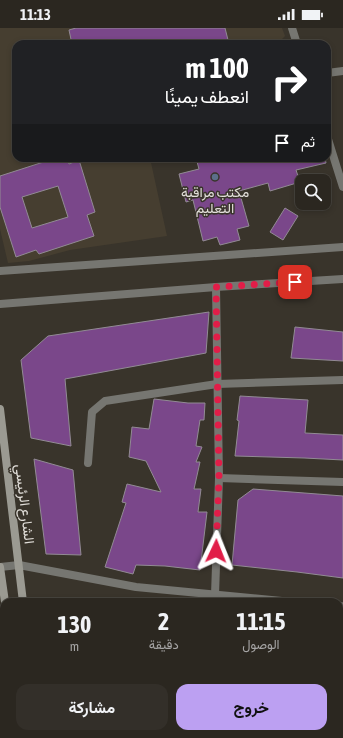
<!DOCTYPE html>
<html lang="ar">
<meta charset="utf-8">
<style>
:root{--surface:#2b2720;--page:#332f29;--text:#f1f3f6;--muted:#a6a5a5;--line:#47443e;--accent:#bca0f2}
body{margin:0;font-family:"Asap Condensed",Vazirmatn,sans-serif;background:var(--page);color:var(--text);direction:rtl;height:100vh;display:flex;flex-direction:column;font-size:15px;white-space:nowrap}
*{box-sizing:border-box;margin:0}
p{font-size:13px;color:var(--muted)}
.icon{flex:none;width:22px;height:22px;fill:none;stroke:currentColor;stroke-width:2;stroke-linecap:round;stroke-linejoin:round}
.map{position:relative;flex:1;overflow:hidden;direction:ltr}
.sheet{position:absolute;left:0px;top:570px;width:343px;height:140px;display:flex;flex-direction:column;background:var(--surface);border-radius:12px 12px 0 0;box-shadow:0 2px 6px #0003,0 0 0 1px var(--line);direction:rtl}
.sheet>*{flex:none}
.guide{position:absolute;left:12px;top:12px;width:319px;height:122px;border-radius:12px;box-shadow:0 2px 6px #0003,0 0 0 1px var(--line);direction:rtl;background:#202124;color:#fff;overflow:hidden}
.tools{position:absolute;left:295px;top:146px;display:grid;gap:8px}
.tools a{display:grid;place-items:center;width:36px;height:36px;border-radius:8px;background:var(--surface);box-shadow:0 2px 6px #0003,0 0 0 1px var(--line);font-size:20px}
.pin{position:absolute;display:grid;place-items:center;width:34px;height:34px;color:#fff;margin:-17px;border-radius:8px;box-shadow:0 2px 6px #0006}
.me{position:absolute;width:44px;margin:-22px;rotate:2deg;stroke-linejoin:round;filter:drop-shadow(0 0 3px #0008)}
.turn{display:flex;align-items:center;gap:14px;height:84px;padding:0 16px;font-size:18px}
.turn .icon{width:52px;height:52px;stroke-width:2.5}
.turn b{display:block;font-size:28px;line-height:34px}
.then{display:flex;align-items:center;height:38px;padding:0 16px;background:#0003;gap:8px;font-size:15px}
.eta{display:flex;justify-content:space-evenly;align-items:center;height:68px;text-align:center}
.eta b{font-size:24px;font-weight:700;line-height:28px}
.cta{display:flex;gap:8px;margin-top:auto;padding:8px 16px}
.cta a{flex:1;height:46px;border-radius:12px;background:var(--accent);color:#111;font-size:16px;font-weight:700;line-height:46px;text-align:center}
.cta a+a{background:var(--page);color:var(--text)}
.status{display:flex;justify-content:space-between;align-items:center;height:28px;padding:0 20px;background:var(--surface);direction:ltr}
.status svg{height:11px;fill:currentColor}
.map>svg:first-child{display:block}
</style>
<div class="status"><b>11:13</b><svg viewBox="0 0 49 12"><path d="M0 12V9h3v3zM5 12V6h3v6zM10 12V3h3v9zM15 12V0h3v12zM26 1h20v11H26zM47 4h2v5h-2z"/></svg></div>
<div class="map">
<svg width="343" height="710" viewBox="0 0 343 710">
<rect width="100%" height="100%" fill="#39342b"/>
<!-- built -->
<path fill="#463e30" d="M 0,0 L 282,0 L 285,8 L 277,16 L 16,16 L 16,130 L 150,130 L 167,208 L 70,222 L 29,233 L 8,235 L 0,201 Z"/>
<!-- building -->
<g fill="#7a478a" stroke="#928b94" fill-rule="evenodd">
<path d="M 76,0 L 225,0 L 229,16 L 72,16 L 69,2 Z"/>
<path d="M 56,130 L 67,130 L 69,136 L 79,132 L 95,184 L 87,187 L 94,208 L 39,226 L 36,222 L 16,229 L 0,179 L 0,148 ZM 58,158 L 68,189 L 32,200 L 22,169 Z"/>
<path d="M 196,130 L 325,130 L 326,135 L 296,142 L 300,154 L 270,163 L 268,155 L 239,163 L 249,198 L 237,201 L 240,212 L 220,217 L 217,209 L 203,213 L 193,172 L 186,174 L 179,146 L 199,141 Z"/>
<path d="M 285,180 L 298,188 L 283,212 L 270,204 Z"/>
<path d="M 209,284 L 206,325 L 65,351 L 71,418 L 31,410 L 21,332 L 48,308 Z"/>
<path d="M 295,299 L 343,304 L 343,333 L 291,330 Z"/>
<path d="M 240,368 L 308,372 L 305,405 L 343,407 L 343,432 L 304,430 L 235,428 L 239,393 L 237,392 Z"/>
<path d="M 154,371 L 188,375 L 205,375 L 204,392 L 200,392 L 196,418 L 202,419 L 196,434 L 200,434 L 194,461 L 201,461 L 198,484 L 207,484 L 200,542 L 165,538 L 136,537 L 133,546 L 105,539 L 126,475 L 122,474 L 127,456 L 161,464 L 146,433 L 129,429 L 132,399 L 149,401 Z"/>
<path d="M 34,431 L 73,442 L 81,527 L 46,526 Z"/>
<path d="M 253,461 L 343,468 L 343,550 L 297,544 L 232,537 L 238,472 Z"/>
</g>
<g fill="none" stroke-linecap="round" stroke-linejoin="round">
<!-- street -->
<g stroke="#767671" stroke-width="8">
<path d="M 292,0 L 297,16"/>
<path d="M 327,45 L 343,43"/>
<path d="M 327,108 L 343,159"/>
<path d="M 0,243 L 343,219"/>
<path d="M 0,276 L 216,259 L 343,251"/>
<path d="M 88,435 L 92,384 L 105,373 L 217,356 L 343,352"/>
<path d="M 219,450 L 343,454"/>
<path d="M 0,539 L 19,537 L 136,559 L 292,574"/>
<path d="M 215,567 L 219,450 L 216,259"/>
<path d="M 339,595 L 341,578"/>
<path d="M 0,648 L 4,647"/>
<path d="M 259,706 L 275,710"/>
<path d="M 132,710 L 132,706"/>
<path d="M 325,710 L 325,706"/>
</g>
<!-- secondary -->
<g stroke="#9b9a92" stroke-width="8">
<path d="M 0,381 L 23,574"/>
<path d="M 0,539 L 5,574"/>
<path d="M 22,706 L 22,710"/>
<path d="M 41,706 L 41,710"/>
</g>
</g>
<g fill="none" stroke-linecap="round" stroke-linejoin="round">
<!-- route -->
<path stroke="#e11d48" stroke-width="7" stroke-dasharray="0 12.6" d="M 216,523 L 219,450 L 216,259 L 295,254"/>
</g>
<!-- markers -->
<circle fill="#5c6f8a" stroke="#39342b" stroke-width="1.5" cx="215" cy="149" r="4"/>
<g text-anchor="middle" stroke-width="3" stroke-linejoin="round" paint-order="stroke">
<!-- poi labels -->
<g font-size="14" fill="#e1ded9" stroke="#39342b">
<text x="215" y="169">مكتب مراقبة<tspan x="215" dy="16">التعليم</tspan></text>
</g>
<!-- street labels -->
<g font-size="14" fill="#e1ded9" stroke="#39342b">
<text transform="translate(25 476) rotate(83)" y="5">الشارع الرئيسي</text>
</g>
</g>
</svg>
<div class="tools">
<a><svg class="icon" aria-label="search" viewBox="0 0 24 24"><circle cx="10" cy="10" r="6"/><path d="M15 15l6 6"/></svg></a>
</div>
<div class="pin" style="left:295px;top:254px;background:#d93025"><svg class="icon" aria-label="arrive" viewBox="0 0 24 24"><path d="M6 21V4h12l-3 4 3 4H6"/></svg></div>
<svg class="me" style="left:216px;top:523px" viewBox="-20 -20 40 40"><path d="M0-17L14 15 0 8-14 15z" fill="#e11d48" stroke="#fff" stroke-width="4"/></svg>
<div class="guide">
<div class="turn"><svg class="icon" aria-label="right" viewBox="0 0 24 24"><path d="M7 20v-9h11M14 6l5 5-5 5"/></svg><div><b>100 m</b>انعطف يمينًا</div></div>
<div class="then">ثم<svg class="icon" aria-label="arrive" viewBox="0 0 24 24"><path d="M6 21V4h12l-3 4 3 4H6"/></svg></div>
</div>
<section class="sheet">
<div class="eta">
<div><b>11:15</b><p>الوصول</p></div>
<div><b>2</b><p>دقيقة</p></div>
<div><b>130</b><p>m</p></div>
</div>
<div class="cta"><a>خروج</a><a>مشاركة</a></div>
</section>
</div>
